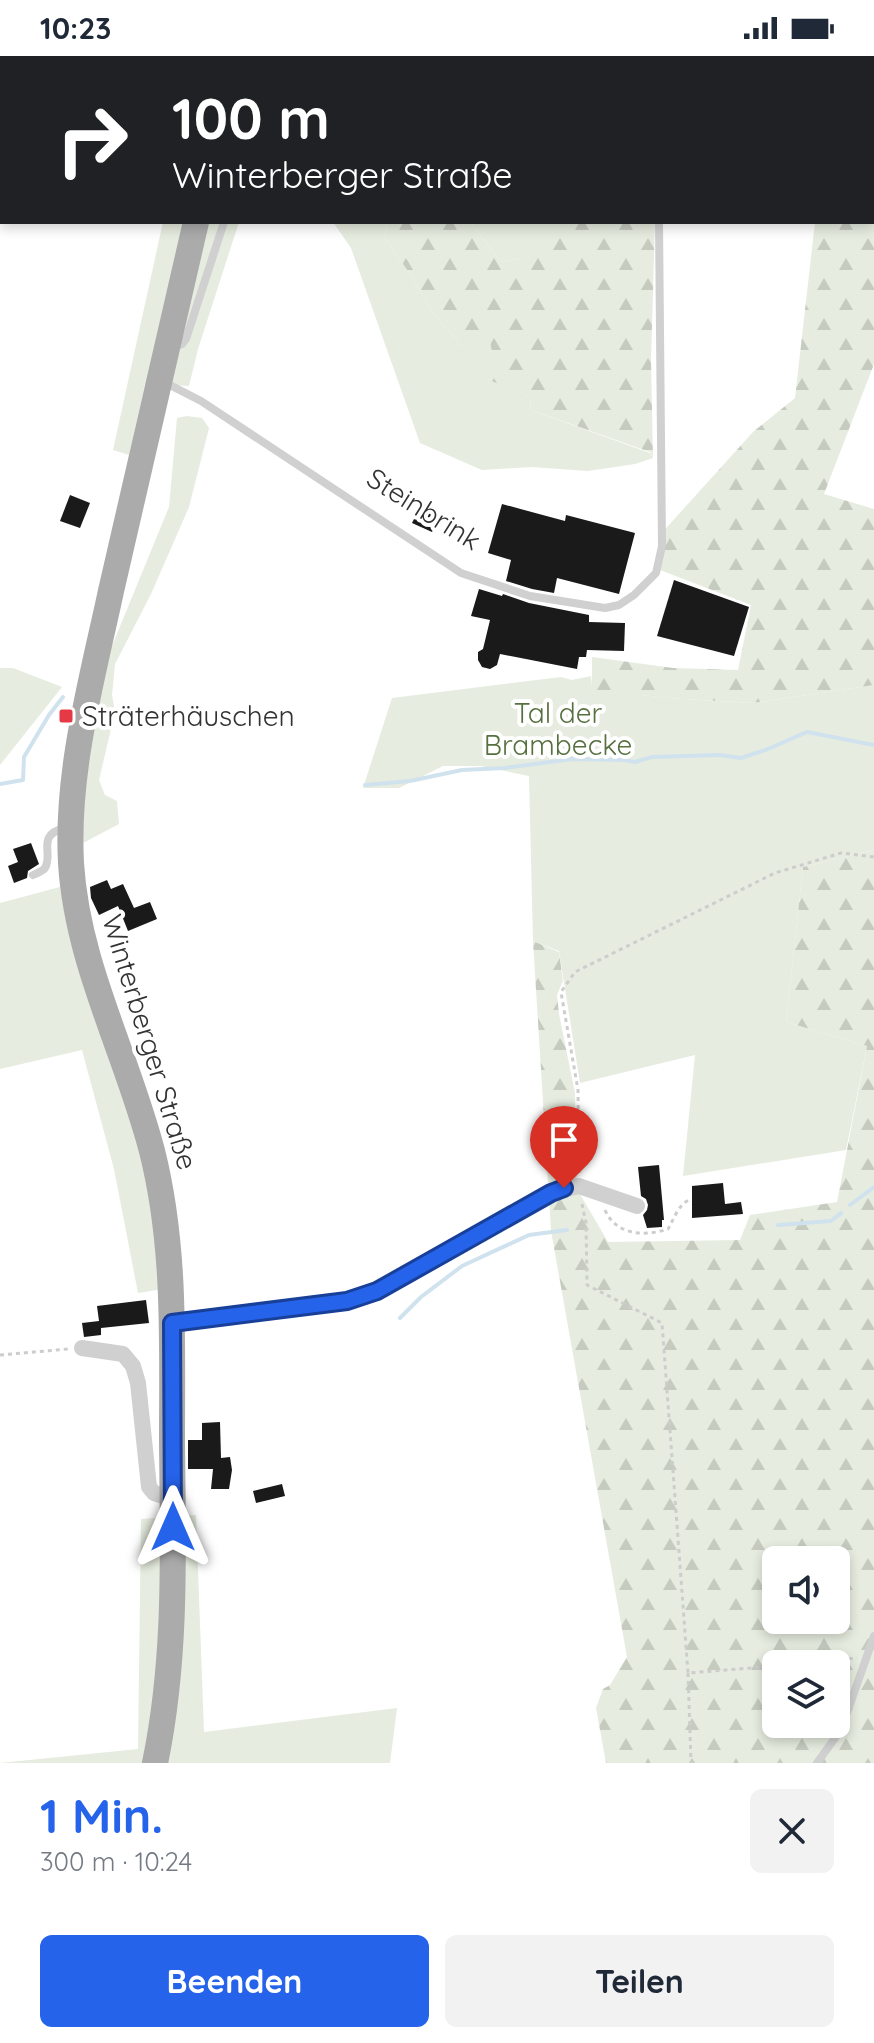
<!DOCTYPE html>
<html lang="de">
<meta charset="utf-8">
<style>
:root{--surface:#fff;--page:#f2f2f3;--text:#1f2937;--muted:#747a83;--accent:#2563eb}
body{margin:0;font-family:Quicksand,sans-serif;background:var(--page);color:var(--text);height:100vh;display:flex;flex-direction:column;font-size:30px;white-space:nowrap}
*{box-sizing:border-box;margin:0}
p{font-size:26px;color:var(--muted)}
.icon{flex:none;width:44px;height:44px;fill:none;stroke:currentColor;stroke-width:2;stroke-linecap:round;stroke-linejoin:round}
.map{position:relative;height:1707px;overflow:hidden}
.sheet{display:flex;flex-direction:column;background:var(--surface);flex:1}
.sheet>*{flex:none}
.hud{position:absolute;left:0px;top:0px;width:874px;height:168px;box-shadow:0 4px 12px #0003;background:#202124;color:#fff;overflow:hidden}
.tools{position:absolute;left:762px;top:1490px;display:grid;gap:16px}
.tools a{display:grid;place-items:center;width:88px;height:88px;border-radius:12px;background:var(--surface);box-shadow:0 4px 12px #0003;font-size:40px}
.pin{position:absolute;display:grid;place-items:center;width:68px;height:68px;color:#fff;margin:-82px -34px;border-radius:50% 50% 50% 0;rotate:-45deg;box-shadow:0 0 8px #0007}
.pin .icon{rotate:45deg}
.me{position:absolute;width:88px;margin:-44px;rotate:0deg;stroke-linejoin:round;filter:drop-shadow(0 0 6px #0008)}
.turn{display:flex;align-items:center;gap:28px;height:168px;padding:0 40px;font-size:36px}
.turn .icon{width:104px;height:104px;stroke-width:2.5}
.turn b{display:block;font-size:56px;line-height:68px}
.round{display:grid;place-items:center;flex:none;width:84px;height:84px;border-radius:12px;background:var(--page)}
.head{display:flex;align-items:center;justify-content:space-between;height:136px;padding:0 40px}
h1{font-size:48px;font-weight:800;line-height:60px;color:var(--accent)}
.button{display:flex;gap:16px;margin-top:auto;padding:16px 40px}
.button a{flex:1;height:92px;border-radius:12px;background:var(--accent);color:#fff;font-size:32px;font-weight:800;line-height:92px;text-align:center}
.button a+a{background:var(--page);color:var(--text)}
.status{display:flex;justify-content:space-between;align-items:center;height:56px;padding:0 40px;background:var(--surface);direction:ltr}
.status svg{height:22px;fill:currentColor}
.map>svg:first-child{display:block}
</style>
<div class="status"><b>10:23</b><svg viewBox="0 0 49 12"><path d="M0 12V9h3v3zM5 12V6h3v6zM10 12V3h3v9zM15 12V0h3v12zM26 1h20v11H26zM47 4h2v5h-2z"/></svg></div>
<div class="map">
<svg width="874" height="1707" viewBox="0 0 874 1707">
<defs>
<pattern id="forest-firs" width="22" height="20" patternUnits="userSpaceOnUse" patternTransform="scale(2)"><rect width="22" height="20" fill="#e6ecdf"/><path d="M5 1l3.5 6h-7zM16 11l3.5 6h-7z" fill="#c6cbc0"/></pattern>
</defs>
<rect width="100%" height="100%" fill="#fff"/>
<!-- green -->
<g fill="#e6ecdf">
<path d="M 163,166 L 239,166 L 198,293 L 189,330 L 145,328 L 129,399 L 113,394 Z"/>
<path d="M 333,166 L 388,166 L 384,181 L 410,218 L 434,259 L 463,291 L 490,284 L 493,303 L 488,323 L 530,341 L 531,354 L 650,397 L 653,402 L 635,408 L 588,415 L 531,411 L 482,414 L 420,387 L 351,192 Z"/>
<path d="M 470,166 L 573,166 L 518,203 L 501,206 Z"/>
<path d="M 187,360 L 202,362 L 209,372 L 189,451 L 151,538 L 115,608 L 112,639 L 115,656 L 99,724 L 105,739 L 117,745 L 119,768 L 83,787 L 83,730 L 105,607 L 169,451 L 177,362 Z"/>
<path d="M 0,612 L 13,612 L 62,631 L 0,709 Z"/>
<path d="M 591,620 L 592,630 L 615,636 L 668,642 L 753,647 L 874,629 L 874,794 L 803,811 L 786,966 L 867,990 L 846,1094 L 683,1120 L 695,999 L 580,1027 L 559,895 L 533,885 L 529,720 L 481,710 L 443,710 L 399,732 L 363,732 L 392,642 L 561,621 L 572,624 Z"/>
<path d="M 60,831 C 71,908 105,979 129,1053 C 147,1111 153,1173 163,1233 L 138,1237 L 114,1113 L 82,994 L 0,1013 L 0,847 Z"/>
<path d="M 196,1459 L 204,1676 L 397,1652 L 390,1707 L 0,1707 L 138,1693 L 141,1463 Z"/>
</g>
<!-- forest -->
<g fill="url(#forest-firs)" fill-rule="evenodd">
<rect x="246" y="0" width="413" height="2"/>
<path d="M 872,153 L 874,153 L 874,308 L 824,438 L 874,453 L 874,629 L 753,647 L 668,642 L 592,634 L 592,601 L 673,612 L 738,614 L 751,549 L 660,514 L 659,480 L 753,376 L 795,342 L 815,166 L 872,166 Z"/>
<path d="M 388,166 L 470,166 L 501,206 L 518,203 L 570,167 L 655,166 L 651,304 L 653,402 L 650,396 L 531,354 L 530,341 L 487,323 L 493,303 L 490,285 L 463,291 L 434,259 L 410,218 L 384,181 Z"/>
<path d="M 874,794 L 874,1707 L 606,1707 L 596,1652 L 603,1633 L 610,1629 L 627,1601 L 551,1175 L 533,885 L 559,896 L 563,925 L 557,939 L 559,958 L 575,1037 L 577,1133 L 608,1186 L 740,1184 L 750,1159 L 837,1146 L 867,990 L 786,966 L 803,811 ZM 776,1504 L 836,1504 L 836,1564 L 776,1564 ZM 776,1608 L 836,1608 L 836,1668 L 776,1668 Z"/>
</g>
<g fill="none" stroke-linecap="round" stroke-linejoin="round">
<!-- stream -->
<g stroke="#cfe2ee" stroke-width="4">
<path d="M 0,728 L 23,724 L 24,701 L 49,659 L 63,641"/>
<path d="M 365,729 L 410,725 L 462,714 L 505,712 L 572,703 L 624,704 L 635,706 L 652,701 L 719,699 L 741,702 L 768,693 L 807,676 L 874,689"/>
<path d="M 850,1149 L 874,1131"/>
<path d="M 778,1169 L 831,1165 L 841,1157"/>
<path d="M 400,1262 L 421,1241 L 462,1210 L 529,1179 L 567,1174"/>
</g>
</g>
<!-- building -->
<g fill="#1a1a1a">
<path d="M 70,439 L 90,447 L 80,472 L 60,465 Z"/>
<path d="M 422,447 L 442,458 L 432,476 L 412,467 Z"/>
<path d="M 502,448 L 565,465 L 566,459 L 635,477 L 619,538 L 557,522 L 554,537 L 532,533 L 506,525 L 511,504 L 488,497 Z"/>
<path d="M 674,524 L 749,551 L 734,600 L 657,580 Z"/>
<path d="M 479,533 L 502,540 L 503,538 L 529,547 L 589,559 L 589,566 L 625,567 L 624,595 L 587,594 L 586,601 L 579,601 L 577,613 L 500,598 L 497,609 L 490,613 L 482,611 L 478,604 L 478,596 L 483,593 L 490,564 L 471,560 Z"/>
<path d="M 31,787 L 39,808 L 28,815 L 27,822 L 14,827 L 8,810 L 18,806 L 13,793 Z"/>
<path d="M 107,824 L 111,833 L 123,828 L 134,852 L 150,846 L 157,863 L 128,875 L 118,850 L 99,859 L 91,842 L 90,831 Z"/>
<path d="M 659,1109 L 664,1164 L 662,1164 L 662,1171 L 647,1172 L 643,1159 L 647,1154 L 648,1149 L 646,1143 L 641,1140 L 638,1111 Z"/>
<path d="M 723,1127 L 725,1148 L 741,1146 L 743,1158 L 692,1162 L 692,1130 Z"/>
<path d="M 146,1244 L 149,1267 L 101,1272 L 101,1279 L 84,1281 L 82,1267 L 99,1265 L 97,1250 Z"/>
<path d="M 220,1366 L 221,1402 L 230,1401 L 232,1414 L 229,1433 L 211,1433 L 213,1413 L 188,1413 L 188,1384 L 202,1384 L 202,1367 Z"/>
<path d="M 282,1428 L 285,1440 L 256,1447 L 253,1435 Z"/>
</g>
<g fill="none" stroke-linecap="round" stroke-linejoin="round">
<!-- path -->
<g stroke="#cdcdcd" stroke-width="3" stroke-dasharray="4 4" stroke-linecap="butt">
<path d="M 511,0 L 515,2"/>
<path d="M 423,2 L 428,0"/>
<path d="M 665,2 L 665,0"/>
<path d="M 579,1117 L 578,1034 L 561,936 L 575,916 L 775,817 L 841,797 L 874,801"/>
<path d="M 582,1148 L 586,1167 L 587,1229 L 662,1267 L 688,1617 L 776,1610"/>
<path d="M 605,1154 C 616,1179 644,1181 668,1173 C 674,1163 678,1149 689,1144"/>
<path d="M 0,1299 L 68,1293"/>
<path d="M 793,1608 L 857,1602"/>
<path d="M 688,1617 L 691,1707"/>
</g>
<!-- lane -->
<g stroke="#d0d0d0" stroke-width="8">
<path d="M 269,2 L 270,0"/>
<path d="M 172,292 L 182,288 L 186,283 L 224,166"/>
<path d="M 162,325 L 201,345 L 461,517 L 530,540 L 605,552 L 619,549 L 634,539 L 656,517 L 662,490 L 659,166"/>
<path d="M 33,819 C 37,817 43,815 45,812 C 54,798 35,779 65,772"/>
<path d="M 817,1707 L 835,1682 L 843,1668 L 874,1580"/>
</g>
<!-- street -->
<g stroke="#d0d0d0" stroke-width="16">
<path d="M 172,1267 L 347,1245 L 377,1235 L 551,1137 L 579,1130 L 637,1150"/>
<path d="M 82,1292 L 123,1298 L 133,1310 L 138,1327 L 149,1431 L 154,1437 L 173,1443"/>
</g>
<!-- primary -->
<g stroke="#ababab" stroke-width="26">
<path d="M 236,2 L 236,0"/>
<path d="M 155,1707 C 177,1601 173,1493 172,1385 C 172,1288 176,1190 152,1095 C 127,998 77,908 71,807 C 66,715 92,624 111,535 C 139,412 168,289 196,166"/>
</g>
</g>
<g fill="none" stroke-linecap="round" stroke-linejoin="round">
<defs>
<path id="route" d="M 173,1471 L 172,1267 L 347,1245 L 377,1235 L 551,1137 L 564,1132"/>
</defs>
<!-- route casing -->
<use href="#route" stroke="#184099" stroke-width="20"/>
<!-- route -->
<use href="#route" stroke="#2563eb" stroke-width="14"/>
</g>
<!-- markers -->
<rect fill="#e63946" stroke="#fff" stroke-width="3" x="58" y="652" width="16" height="16" rx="4"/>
<g text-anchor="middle" stroke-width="8" stroke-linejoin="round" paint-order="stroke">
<!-- street labels -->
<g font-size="28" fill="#333" stroke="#fff">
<text transform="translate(424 453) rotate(32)" y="10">Steinbrink</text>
<text transform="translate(150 986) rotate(73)" y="10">Winterberger Straße</text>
</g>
<!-- park labels -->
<g font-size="28" fill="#56703f" stroke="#fff">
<text x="558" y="667">Tal der<tspan x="558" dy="32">Brambecke</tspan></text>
</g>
<!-- poi labels -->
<g font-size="28" fill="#333" stroke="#fff" text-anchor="start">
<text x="82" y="670">Sträterhäuschen</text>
</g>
</g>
</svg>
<div class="tools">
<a><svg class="icon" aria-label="sound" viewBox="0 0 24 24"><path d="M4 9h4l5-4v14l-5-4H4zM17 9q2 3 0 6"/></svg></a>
<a><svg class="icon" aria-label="layers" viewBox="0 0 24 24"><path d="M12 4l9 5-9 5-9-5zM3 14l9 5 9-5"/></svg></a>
</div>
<div class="pin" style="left:564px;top:1132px;background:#d93025"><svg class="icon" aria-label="arrive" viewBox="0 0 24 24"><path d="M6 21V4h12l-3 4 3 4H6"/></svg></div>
<svg class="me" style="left:173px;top:1471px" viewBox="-20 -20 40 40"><path d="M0-17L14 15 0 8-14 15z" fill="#2563eb" stroke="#fff" stroke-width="4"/></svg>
<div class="hud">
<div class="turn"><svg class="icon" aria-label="right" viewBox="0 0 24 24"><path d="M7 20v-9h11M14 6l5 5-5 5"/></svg><div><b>100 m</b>Winterberger Straße</div></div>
</div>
</div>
<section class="sheet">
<div class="head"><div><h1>1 Min.</h1><p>300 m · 10:24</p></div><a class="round"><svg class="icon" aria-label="close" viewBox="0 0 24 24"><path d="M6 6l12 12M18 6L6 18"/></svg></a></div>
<div class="button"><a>Beenden</a><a>Teilen</a></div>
</section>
